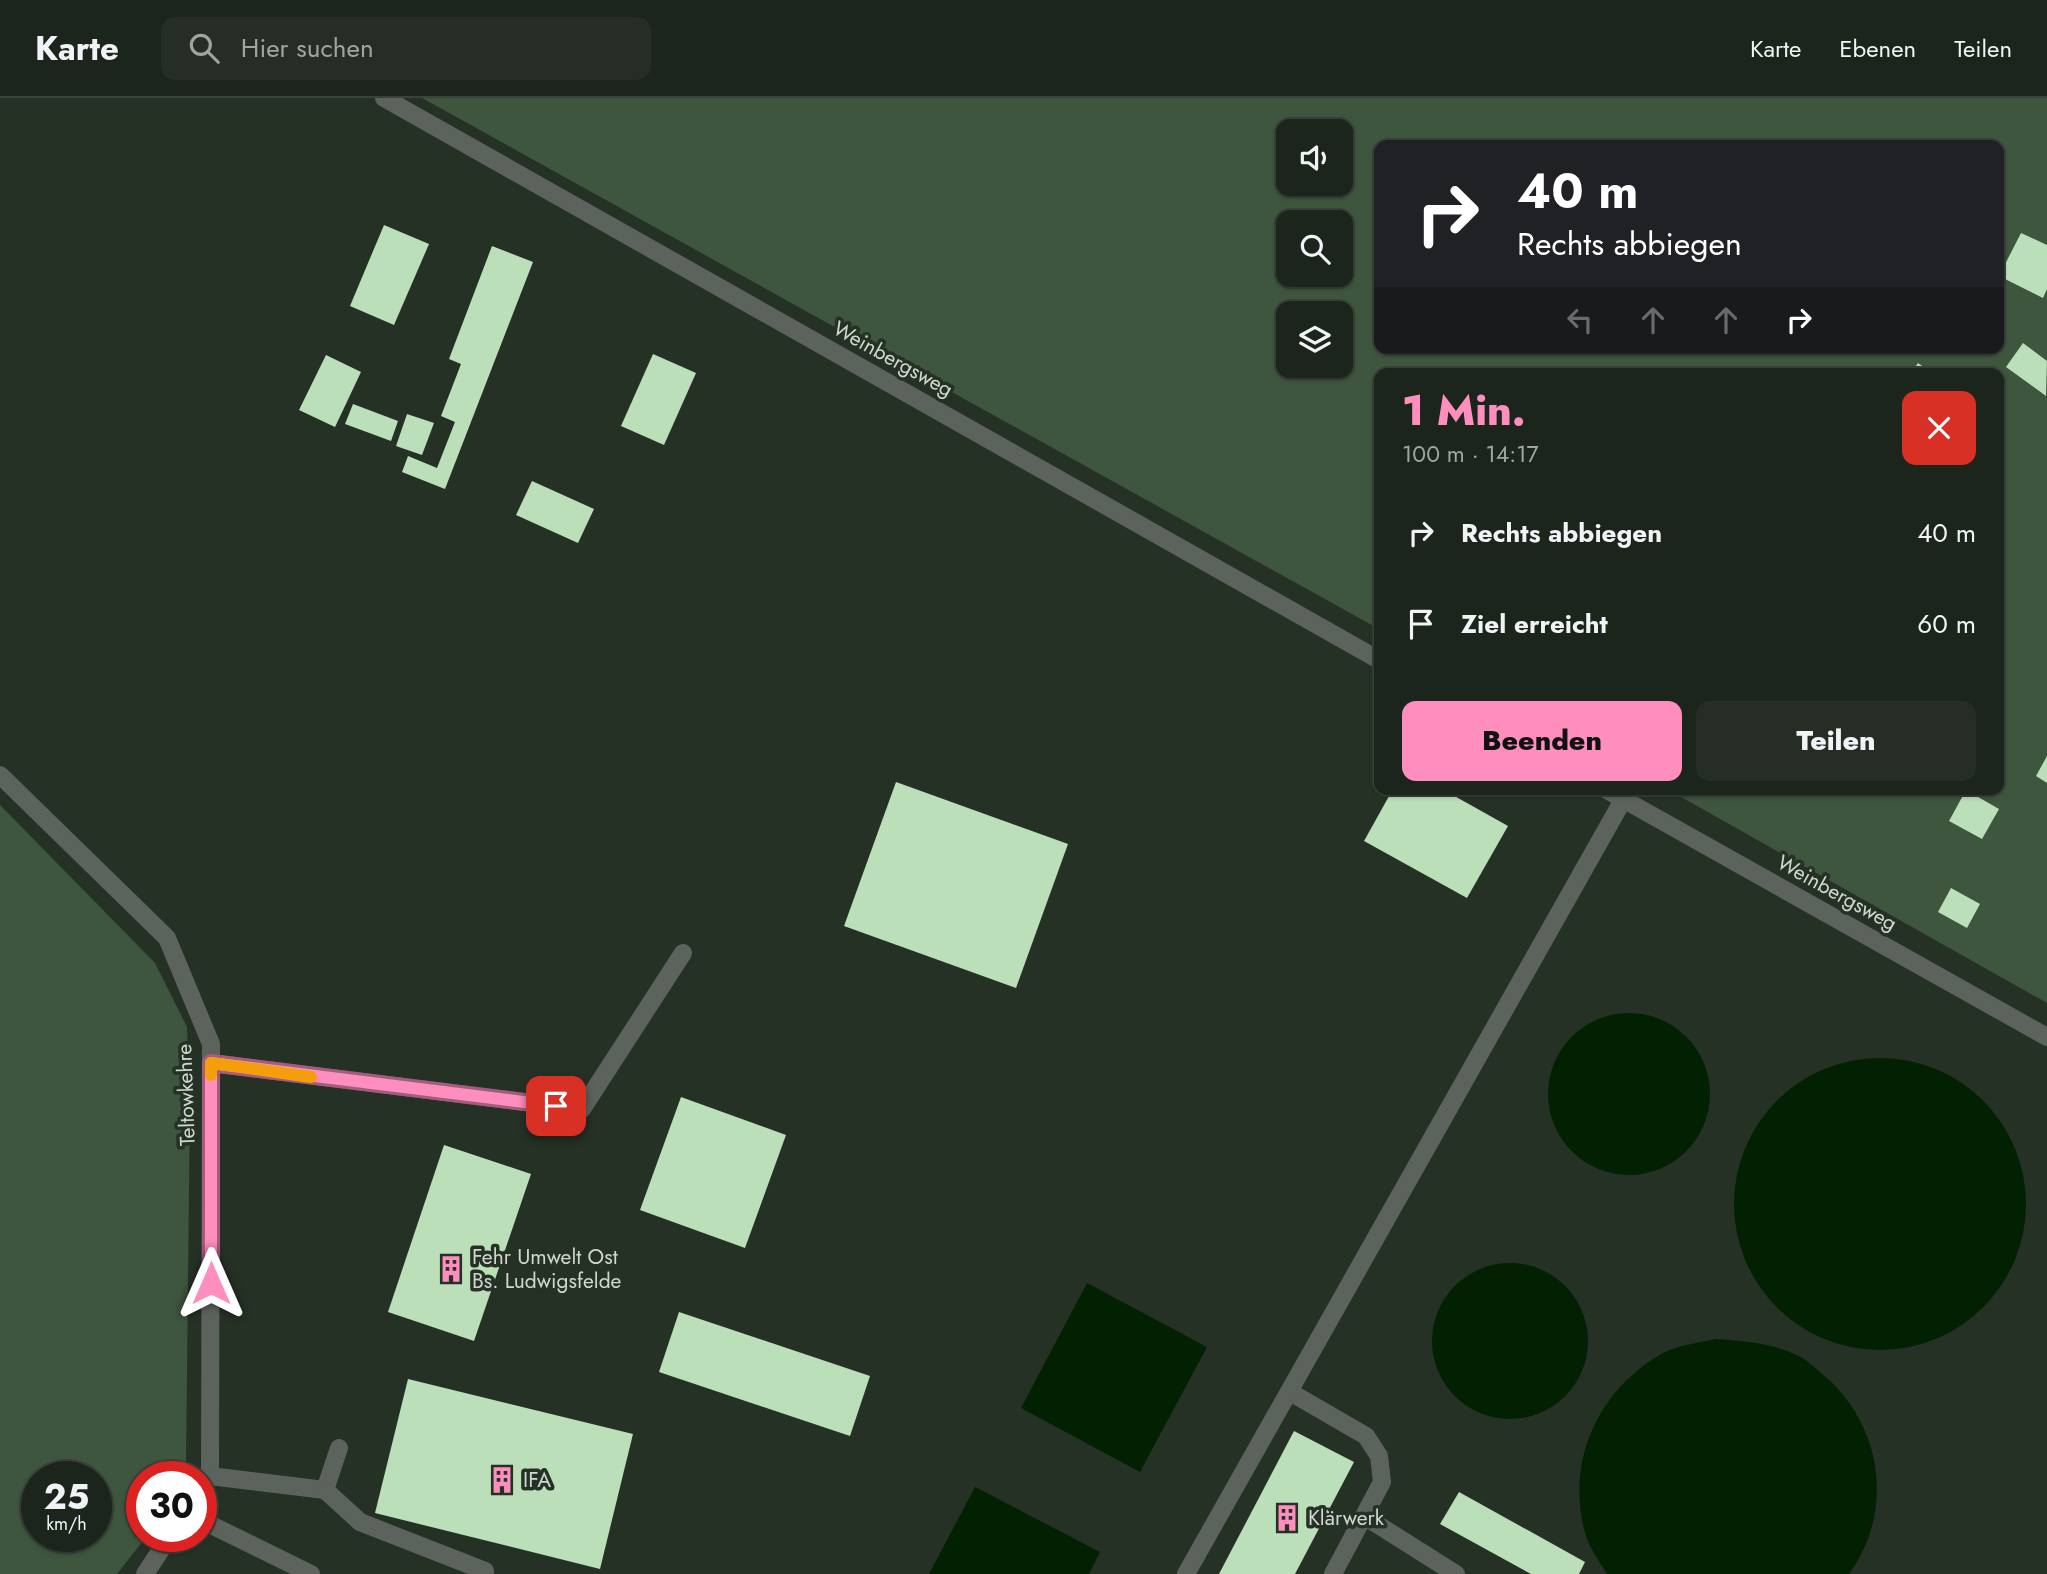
<!DOCTYPE html>
<html lang="de">
<meta charset="utf-8">
<style>
:root{--surface:#1c251c;--page:#252d25;--text:#f1f3f6;--muted:#a0a5a3;--line:#3a423b;--accent:#fe8ebe}
body{margin:0;font-family:Jost,sans-serif;background:var(--page);color:var(--text);height:100vh;display:flex;flex-direction:column;font-size:26px;white-space:nowrap}
*{box-sizing:border-box;margin:0}
p{font-size:23px;color:var(--muted)}
.icon{flex:none;width:38px;height:38px;fill:none;stroke:currentColor;stroke-width:2;stroke-linecap:round;stroke-linejoin:round}
.map{position:relative;flex:1;overflow:hidden}
.details{position:absolute;left:1374px;top:270px;width:630px;height:427px;display:flex;flex-direction:column;background:var(--surface);border-radius:14px;box-shadow:0 2px 5px #0004,0 0 0 2px var(--line)}
.details>*{flex:none}
.hud{position:absolute;left:1374px;top:42px;width:630px;height:214px;border-radius:14px;box-shadow:0 2px 5px #0004,0 0 0 2px var(--line);background:#202124;color:#fff;overflow:hidden}
.fabs{position:absolute;left:1276px;top:21px;display:grid;gap:14px}
.fabs a{display:grid;place-items:center;width:77px;height:77px;border-radius:14px;background:var(--surface);box-shadow:0 2px 5px #0004,0 0 0 2px var(--line);font-size:35px}
.speed{position:absolute;left:21px;top:1363px;display:flex;gap:14px;font-size:35px;font-weight:700;text-align:center}
.speed>*{display:grid;place-content:center;width:91px;height:91px;border-radius:50%;background:var(--surface);box-shadow:0 2px 5px #0004,0 0 0 2px var(--line);line-height:1}
.speed small{font-size:18px;font-weight:400}
.speed .limit{border:10px solid #d22;background:#fff;color:#111}
.pin{position:absolute;display:grid;place-items:center;width:60px;height:60px;color:#fff;margin:-30px;border-radius:14px;box-shadow:0 4px 10px #0006}
.me{position:absolute;width:77px;margin:-38px;rotate:0deg;stroke-linejoin:round;filter:drop-shadow(0 0 5px #0008)}
.turn{display:flex;align-items:center;gap:24px;height:147px;padding:0 28px;font-size:32px}
.turn .icon{width:91px;height:91px;stroke-width:2.5}
.turn b{display:block;font-size:49px;line-height:60px}
.lanes{display:flex;align-items:center;height:66px;padding:0 28px;background:#0003;justify-content:center;gap:35px;direction:ltr}
.lanes .off{opacity:.35}
.round{display:grid;place-items:center;flex:none;width:74px;height:74px;border-radius:14px;background:var(--page)}
.head{display:flex;align-items:center;justify-content:space-between;height:119px;padding:0 28px}
h1{font-size:42px;font-weight:800;line-height:52px;color:var(--accent)}
.button{display:flex;gap:14px;margin-top:auto;padding:14px 28px}
.button a{flex:1;height:80px;border-radius:14px;background:var(--accent);color:#111;font-size:28px;font-weight:800;line-height:80px;text-align:center}
.button a+a{background:var(--page);color:var(--text)}
ul{padding:0;list-style:none}
li{display:flex;align-items:center;gap:21px;height:91px;padding:0 28px}
li div{flex:1}
li b{display:block;font-size:26px}
li em{font-style:normal}
header{display:flex;align-items:center;gap:42px;box-sizing:border-box;height:98px;padding:0 35px;background:var(--surface);border-bottom:2px solid var(--line)}
header strong{font-size:33px}
nav{display:flex;gap:38px;margin-inline-start:auto;font-size:24px}
.search{width:490px;height:63px;background:var(--page);display:flex;align-items:center;gap:18px;box-sizing:border-box;padding:0 24px;border-radius:14px;color:var(--muted);font-size:26px}
.map>svg:first-child{display:block}
</style>
<header>
<strong>Karte</strong>
<div class="search"><svg class="icon" aria-label="search" viewBox="0 0 24 24"><circle cx="10" cy="10" r="6"/><path d="M15 15l6 6"/></svg>Hier suchen</div>
<nav><a>Karte</a><a>Ebenen</a><a>Teilen</a></nav>
</header>
<div class="map">
<svg width="2047" height="1476" viewBox="0 0 2047 1476">
<rect width="100%" height="100%" fill="#263126"/>
<!-- green -->
<g fill="#3e553e" fill-rule="evenodd">
<path d="M 422,0 L 2047,0 L 2047,905 L 1667,691 L 1998,691 L 1998,275 L 1379,275 L 1379,531 ZM 1288,33 L 1340,33 L 1340,86 L 1288,86 ZM 1379,47 L 1998,47 L 1998,250 L 1379,250 ZM 1288,124 L 1340,124 L 1340,177 L 1288,177 ZM 1288,215 L 1340,215 L 1340,268 L 1288,268 Z"/>
<path d="M 0,707 L 155,865 L 187,929 L 190,1000 L 186,1366 L 179,1379 L 142,1379 L 142,1438 L 146,1439 L 117,1476 L 0,1476 ZM 37,1379 L 96,1379 L 96,1438 L 37,1438 Z"/>
</g>
<!-- water -->
<g fill="#022103">
<circle cx="1629" cy="996" r="81"/>
<circle cx="1880" cy="1106" r="146"/>
<circle cx="1510" cy="1243" r="78"/>
<path d="M 1087,1185 L 1207,1249 L 1140,1374 L 1021,1310 Z"/>
<path d="M 1715,1241 C 1745,1243 1772,1245 1799,1258 C 1807,1262 1814,1269 1820,1274 C 1882,1324 1896,1411 1849,1476 L 1607,1476 C 1600,1464 1590,1451 1586,1438 C 1564,1365 1598,1291 1663,1255 C 1678,1247 1699,1245 1715,1241 Z"/>
<path d="M 975,1389 L 1100,1454 L 1089,1476 L 929,1476 Z"/>
</g>
<!-- building -->
<g fill="#bbe0b9">
<path d="M 384,127 L 429,146 L 394,227 L 350,208 Z"/>
<path d="M 2021,135 L 2047,147 L 2047,191 L 2043,200 L 1999,178 Z"/>
<path d="M 492,148 L 533,164 L 445,391 L 402,374 L 408,358 L 437,370 L 455,324 L 441,318 L 461,266 L 449,261 Z"/>
<path d="M 2023,245 L 2047,263 L 2046,298 L 2006,269 Z"/>
<path d="M 653,256 L 696,275 L 664,347 L 621,328 Z"/>
<path d="M 326,257 L 361,274 L 335,329 L 299,312 Z"/>
<path d="M 1918,265 L 1932,275 L 1911,275 Z"/>
<path d="M 353,306 L 398,323 L 391,343 L 345,326 Z"/>
<path d="M 407,316 L 434,325 L 422,357 L 396,348 Z"/>
<path d="M 532,383 L 594,411 L 578,445 L 516,417 Z"/>
<path d="M 2047,658 L 2047,685 L 2036,678 Z"/>
<path d="M 896,684 L 1068,746 L 1016,890 L 844,828 Z"/>
<path d="M 1393,691 L 1442,691 L 1508,728 L 1467,800 L 1364,743 Z"/>
<path d="M 1966,692 L 1999,711 L 1982,741 L 1949,723 Z"/>
<path d="M 1951,790 L 1980,806 L 1967,830 L 1938,814 Z"/>
<path d="M 681,999 L 786,1037 L 745,1150 L 640,1112 Z"/>
<path d="M 444,1047 L 531,1076 L 474,1243 L 388,1214 Z"/>
<path d="M 679,1214 L 870,1278 L 850,1338 L 659,1274 Z"/>
<path d="M 408,1281 L 633,1336 L 600,1471 L 375,1415 Z"/>
<path d="M 1294,1333 L 1354,1364 L 1295,1476 L 1219,1476 Z"/>
<path d="M 1459,1394 L 1585,1464 L 1579,1476 L 1531,1476 L 1440,1426 Z"/>
</g>
<g fill="none" stroke-linecap="round" stroke-linejoin="round">
<!-- minor -->
<g stroke="#5c625c" stroke-width="18">
<path d="M 384,0 L 1379,562"/>
<path d="M 0,677 L 167,840 L 211,946 L 210,1378 L 201,1391"/>
<path d="M 1605,691 L 2047,939"/>
<path d="M 211,965 L 582,1011 L 683,855"/>
<path d="M 1290,1294 L 1366,1338 L 1379,1358 L 1382,1384 L 1333,1476"/>
<path d="M 210,1378 L 325,1392 L 339,1350"/>
<path d="M 325,1392 L 360,1424 L 485,1473"/>
<path d="M 1364,1418 L 1456,1476"/>
<path d="M 201,1422 L 311,1476"/>
<path d="M 145,1476 L 170,1438"/>
<path d="M 1186,1476 L 1623,702"/>
</g>
</g>
<g fill="none" stroke-linecap="round" stroke-linejoin="round">
<defs>
<path id="route" d="M 211,1185 L 211,965 L 556,1008"/>
</defs>
<!-- route casing -->
<use href="#route" stroke="#a55c7c" stroke-width="18"/>
<!-- route -->
<use href="#route" stroke="#fe8ebe" stroke-width="12"/>
<!-- slow -->
<path stroke="#f59e0b" stroke-width="12" d="M 211,977 L 211,965 L 311,979"/>
</g>
<!-- icons -->
<defs>
<symbol id="building-bare" viewBox="-9 -9 18 18"><path d="M-4-6H4V6H1V3H-1V6H-4ZM-2.5-4.3h1.7v1.8h-1.7ZM.8-4.3h1.7v1.8H.8ZM-2.5-1h1.7V.8h-1.7ZM.8-1h1.7V.8H.8Z" fill="#fe8ebe" stroke="#263126" stroke-width="2.5" paint-order="stroke"/></symbol>
</defs>
<g fill-rule="evenodd">
<use href="#building-bare" x="432" y="1152" width="38" height="38"/>
<use href="#building-bare" x="483" y="1363" width="38" height="38"/>
<use href="#building-bare" x="1268" y="1401" width="38" height="38"/>
</g>
<g text-anchor="middle" stroke-width="7" stroke-linejoin="round" paint-order="stroke">
<!-- street labels -->
<g font-size="21" fill="#d0d7cf" stroke="#263126">
<text transform="translate(893 261) rotate(29)" y="7">Weinbergsweg</text>
<text transform="translate(1837 795) rotate(29)" y="7">Weinbergsweg</text>
<text transform="translate(186 997) rotate(-92)" y="7">Teltowkehre</text>
</g>
<!-- poi labels -->
<g font-size="21" fill="#d0d7cf" stroke="#263126" text-anchor="start">
<text x="472" y="1166">Fehr Umwelt Ost<tspan x="472" dy="24">Bs. Ludwigsfelde</tspan></text>
<text x="523" y="1389">IFA</text>
<text x="1308" y="1427">Klärwerk</text>
</g>
</g>
</svg>
<div class="fabs">
<a><svg class="icon" aria-label="sound" viewBox="0 0 24 24"><path d="M4 9h4l5-4v14l-5-4H4zM17 9q2 3 0 6"/></svg></a>
<a><svg class="icon" aria-label="search" viewBox="0 0 24 24"><circle cx="10" cy="10" r="6"/><path d="M15 15l6 6"/></svg></a>
<a><svg class="icon" aria-label="layers" viewBox="0 0 24 24"><path d="M12 4l9 5-9 5-9-5zM3 14l9 5 9-5"/></svg></a>
</div>
<div class="speed"><div>25<small>km/h</small></div><div class="limit">30</div></div>
<div class="pin" style="left:556px;top:1008px;background:#d93025"><svg class="icon" aria-label="arrive" viewBox="0 0 24 24"><path d="M6 21V4h12l-3 4 3 4H6"/></svg></div>
<svg class="me" style="left:211px;top:1185px" viewBox="-20 -20 40 40"><path d="M0-17L14 15 0 8-14 15z" fill="#fe8ebe" stroke="#fff" stroke-width="4"/></svg>
<div class="hud">
<div class="turn"><svg class="icon" aria-label="right" viewBox="0 0 24 24"><path d="M7 20v-9h11M14 6l5 5-5 5"/></svg><div><b>40 m</b>Rechts abbiegen</div></div>
<div class="lanes"><svg class="icon off" aria-label="left" viewBox="0 0 24 24"><path d="M17 20v-9H6M10 6l-5 5 5 5"/></svg><svg class="icon off" aria-label="ahead" viewBox="0 0 24 24"><path d="M12 20V5M6 11l6-6 6 6"/></svg><svg class="icon off" aria-label="ahead" viewBox="0 0 24 24"><path d="M12 20V5M6 11l6-6 6 6"/></svg><svg class="icon" aria-label="right" viewBox="0 0 24 24"><path d="M7 20v-9h11M14 6l5 5-5 5"/></svg></div>
</div>
<section class="details">
<div class="head"><div><h1>1 Min.</h1><p>100 m · 14:17</p></div><a class="round" style="background:#d93025;color:#fff"><svg class="icon" aria-label="close" viewBox="0 0 24 24"><path d="M6 6l12 12M18 6L6 18"/></svg></a></div>
<ul>
<li><svg class="icon" aria-label="right" viewBox="0 0 24 24"><path d="M7 20v-9h11M14 6l5 5-5 5"/></svg><div><b>Rechts abbiegen</b></div><em>40 m</em></li>
<li><svg class="icon" aria-label="arrive" viewBox="0 0 24 24"><path d="M6 21V4h12l-3 4 3 4H6"/></svg><div><b>Ziel erreicht</b></div><em>60 m</em></li>
</ul>
<div class="button"><a>Beenden</a><a>Teilen</a></div>
</section>
</div>
